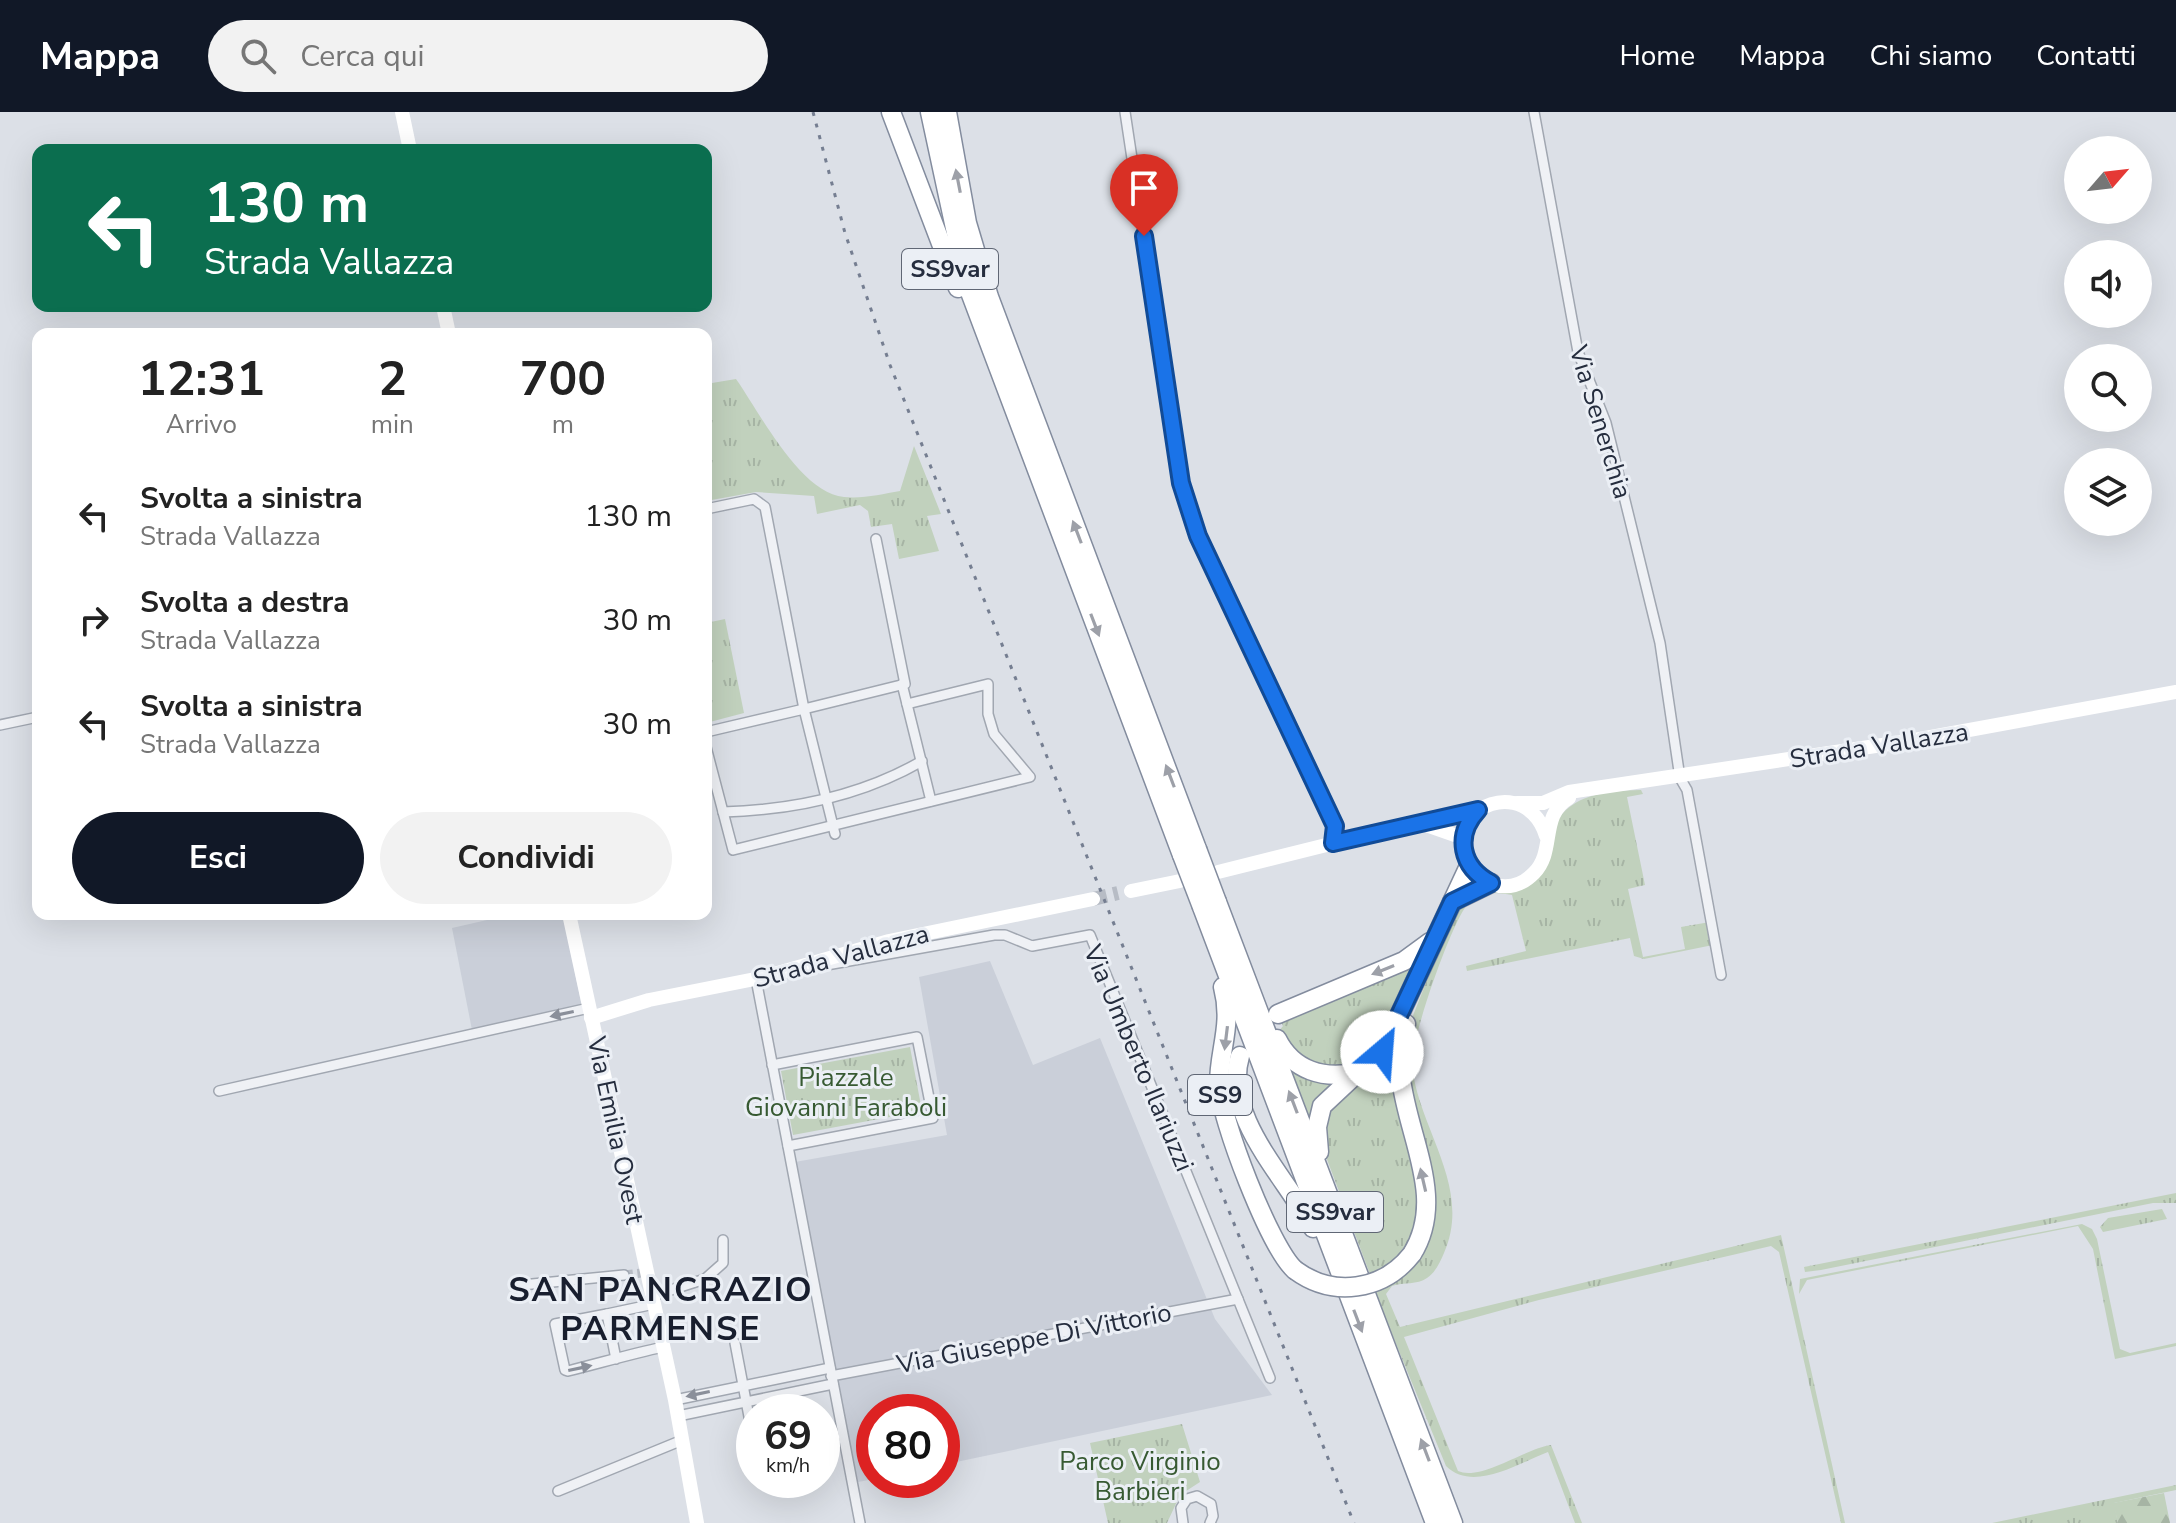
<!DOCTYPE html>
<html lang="it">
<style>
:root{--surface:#fff;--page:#f2f2f2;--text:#222;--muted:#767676;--accent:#111827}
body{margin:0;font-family:"Nunito Sans",sans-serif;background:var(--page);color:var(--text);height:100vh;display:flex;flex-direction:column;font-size:30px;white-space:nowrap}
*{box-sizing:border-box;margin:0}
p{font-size:26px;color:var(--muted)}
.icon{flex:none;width:44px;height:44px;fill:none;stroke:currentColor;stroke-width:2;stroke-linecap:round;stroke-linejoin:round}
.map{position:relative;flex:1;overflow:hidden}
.sheet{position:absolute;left:32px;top:216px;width:680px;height:592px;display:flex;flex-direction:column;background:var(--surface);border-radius:16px;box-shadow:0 8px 32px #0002}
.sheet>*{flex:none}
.banner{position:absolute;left:32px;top:32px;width:680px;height:168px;border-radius:16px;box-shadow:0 8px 32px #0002;background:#0b6e4f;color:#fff;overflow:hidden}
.needle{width:52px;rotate:62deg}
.buttons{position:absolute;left:2064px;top:24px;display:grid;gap:16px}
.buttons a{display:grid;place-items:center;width:88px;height:88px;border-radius:50%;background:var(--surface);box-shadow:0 8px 32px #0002;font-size:40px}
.speed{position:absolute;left:736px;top:1282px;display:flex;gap:16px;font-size:40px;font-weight:700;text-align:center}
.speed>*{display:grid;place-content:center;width:104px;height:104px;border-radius:50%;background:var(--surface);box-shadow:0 8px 32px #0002;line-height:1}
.speed small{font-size:20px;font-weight:400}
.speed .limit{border:12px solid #d22;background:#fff;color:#111}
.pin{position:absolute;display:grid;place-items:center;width:68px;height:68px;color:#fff;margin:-82px -34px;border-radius:50% 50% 50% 0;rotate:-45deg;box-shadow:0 0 8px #0007}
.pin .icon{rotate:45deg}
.me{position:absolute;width:88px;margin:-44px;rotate:27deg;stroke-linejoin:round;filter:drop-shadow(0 0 6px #0008)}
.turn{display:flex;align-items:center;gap:28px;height:168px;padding:0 40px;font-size:36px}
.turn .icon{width:104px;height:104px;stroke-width:2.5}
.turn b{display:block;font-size:56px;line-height:68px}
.eta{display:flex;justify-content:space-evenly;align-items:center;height:136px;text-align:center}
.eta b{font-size:48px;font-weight:700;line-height:56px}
.button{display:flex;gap:16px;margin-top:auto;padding:16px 40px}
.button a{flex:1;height:92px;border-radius:48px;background:var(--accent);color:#fff;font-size:32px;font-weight:700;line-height:92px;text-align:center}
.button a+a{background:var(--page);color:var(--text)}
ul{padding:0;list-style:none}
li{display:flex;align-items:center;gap:24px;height:104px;padding:0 40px}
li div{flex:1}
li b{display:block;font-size:30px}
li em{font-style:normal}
header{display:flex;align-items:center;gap:48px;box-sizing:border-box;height:112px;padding:0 40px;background:var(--accent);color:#fff}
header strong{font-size:38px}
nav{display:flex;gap:44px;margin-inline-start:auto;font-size:28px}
.search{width:560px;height:72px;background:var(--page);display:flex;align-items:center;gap:20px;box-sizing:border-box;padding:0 28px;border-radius:44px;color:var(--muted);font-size:30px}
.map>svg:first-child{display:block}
</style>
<header>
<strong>Mappa</strong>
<div class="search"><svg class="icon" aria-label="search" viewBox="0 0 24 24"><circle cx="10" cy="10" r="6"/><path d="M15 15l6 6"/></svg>Cerca qui</div>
<nav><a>Home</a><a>Mappa</a><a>Chi siamo</a><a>Contatti</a></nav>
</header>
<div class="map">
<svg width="2176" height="1411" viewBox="0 0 2176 1411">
<defs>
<pattern id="grass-tufts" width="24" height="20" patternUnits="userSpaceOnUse" patternTransform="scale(2)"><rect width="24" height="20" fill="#c1d1bd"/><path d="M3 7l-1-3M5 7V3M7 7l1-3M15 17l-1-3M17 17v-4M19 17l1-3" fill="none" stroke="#a6b4a4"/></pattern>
<pattern id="forest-firs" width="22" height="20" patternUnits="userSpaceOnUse" patternTransform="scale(2)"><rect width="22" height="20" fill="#c1d1bd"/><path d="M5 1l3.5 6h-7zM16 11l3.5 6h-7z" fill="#a6b4a4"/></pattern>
</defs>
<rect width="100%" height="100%" fill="#dce0e7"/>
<!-- built -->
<g fill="#cacfd9">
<path d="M 513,802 L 563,802 L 583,900 L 472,918 L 452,816 Z"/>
<path d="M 990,849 L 1033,953 L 1100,926 L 1215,1207 L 1272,1283 L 942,1353 L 942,1300 L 874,1300 L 874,1367 L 858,1370 L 795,1050 L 947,1023 L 919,865 Z"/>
</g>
<!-- grass -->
<g fill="url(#grass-tufts)">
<path d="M 736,267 C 760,301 800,381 844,385 C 863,387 882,382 900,379 L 914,334 L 941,402 L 927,404 L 939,439 L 899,447 L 892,412 L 871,415 L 868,399 L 860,393 L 817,402 L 814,384 L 756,380 L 706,389 L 706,272 Z"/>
<path d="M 725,507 L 744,601 L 706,611 L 706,511 Z"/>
<path d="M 1641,678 L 1643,682 L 1627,685 L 1645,773 L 1628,777 L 1643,845 L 1685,837 L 1681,815 L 1710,810 L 1713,833 L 1644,847 L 1634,844 L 1630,826 L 1467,859 L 1466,854 L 1526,839 L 1512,783 C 1496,780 1479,778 1467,793 C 1451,812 1410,929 1412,953 C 1418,1017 1473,1075 1444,1141 C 1440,1150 1436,1160 1427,1166 C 1417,1173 1404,1170 1392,1174 L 1386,1182 L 1400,1215 L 1781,1123 L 1845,1411 L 1841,1411 L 1779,1140 L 1771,1134 L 1539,1188 L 1404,1225 L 1458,1359 C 1481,1369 1524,1337 1551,1333 L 1582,1411 L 1575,1411 L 1548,1340 C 1519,1351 1473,1381 1446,1354 L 1374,1178 L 1425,1129 L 1406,976 L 1412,906 L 1443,828 L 1466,784 L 1527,772 C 1555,705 1559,679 1641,678 Z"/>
<path d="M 1412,852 L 1414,854 C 1399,886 1384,947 1345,956 C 1334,958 1319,954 1308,953 L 1278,920 L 1283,914 L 1280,907 Z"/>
<path d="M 910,935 L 922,999 L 793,1023 L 781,959 Z"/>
<path d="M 1392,939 L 1421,1101 L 1408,1139 L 1371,1165 L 1322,1034 C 1319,982 1363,972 1392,939 Z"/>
<path d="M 1294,959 L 1334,970 L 1311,1011 L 1292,961 Z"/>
<path d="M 2176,1081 L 2176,1091 L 2153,1091 L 1821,1158 L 1805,1160 L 1804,1155 Z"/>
<path d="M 2162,1097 L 2167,1107 L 2103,1120 L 2100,1115 L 2108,1106 Z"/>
<path d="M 2082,1112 L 2092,1117 L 2097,1127 L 2120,1237 L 2130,1241 L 2176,1231 L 2176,1234 L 2115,1247 L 2093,1137 L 2078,1114 L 1807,1168 L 1799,1182 L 1800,1167 Z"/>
<path d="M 1182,1312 L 1200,1370 L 1180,1383 L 1167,1411 L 1108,1411 L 1090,1331 Z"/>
<path d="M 2176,1373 L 2176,1378 L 2114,1391 L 2118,1411 L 1992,1411 Z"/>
</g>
<!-- forest -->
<path fill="url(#forest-firs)" d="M 2164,1381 L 2170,1411 L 2118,1411 L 2113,1391 Z"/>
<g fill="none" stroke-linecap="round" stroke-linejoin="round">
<!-- street-tunnel -->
<path stroke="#b7bcc5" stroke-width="9" stroke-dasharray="9 4.5" stroke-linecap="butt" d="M 624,1163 L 641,1161"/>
<!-- secondary-tunnel -->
<path stroke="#b7bcc5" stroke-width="14" stroke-dasharray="14 7" stroke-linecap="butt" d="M 1093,787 L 1118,781"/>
<defs>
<g id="street">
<path d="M 1125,0 L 1181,371 L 1198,424 L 1335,714 L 1333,731"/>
<path d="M 1534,0 L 1578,240 L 1606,311 L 1660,531 L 1680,666 L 1687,678 L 1721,863"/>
<path d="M 706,397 L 754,387 L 765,395 L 804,597 L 905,572 L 876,427"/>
<path d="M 902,572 L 931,689"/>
<path d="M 0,613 L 38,605"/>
<path d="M 706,620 L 804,597 L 835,722"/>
<path d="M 706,635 L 733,738 L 1030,665 L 994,622 L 988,602 L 988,572 L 907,592"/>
<path d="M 723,700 C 792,698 861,684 922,649"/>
<path d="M 821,854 L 994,823 L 1005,823 L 1032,834 L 1090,823 L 1270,1266"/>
<path d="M 756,867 L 860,1411"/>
<path d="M 772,953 L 917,925 L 933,1006 L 788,1034"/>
<path d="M 219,979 L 589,896"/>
<path d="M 522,1173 L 624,1163"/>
<path d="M 652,1184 L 705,1167 L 723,1151 L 723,1128"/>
<path d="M 607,1202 L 654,1192"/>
<path d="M 735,1231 L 754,1331"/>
<path d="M 616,1247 L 607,1202 L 555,1212 L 565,1258 L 568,1259 C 600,1251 631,1242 663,1235"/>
<path d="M 831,1264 L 1238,1187"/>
<path d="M 675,1288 L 830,1256"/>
<path d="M 678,1304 L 833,1272"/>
<path d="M 558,1379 L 680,1329"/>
<path d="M 1183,1411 L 1181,1396 L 1187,1387 L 1197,1384 L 1211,1392 L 1213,1404 L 1210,1411"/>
</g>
<g id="highway">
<path d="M 891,0 L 958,176"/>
<path d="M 930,0 L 967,172 L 1182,743"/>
<path d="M 947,0 L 967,111 L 989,185 L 1197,737"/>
<path d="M 1217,790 L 1453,1411"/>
<path d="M 1452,790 L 1491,771"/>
<path d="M 1202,795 L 1435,1411"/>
<path d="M 1223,875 C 1233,913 1219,937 1219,972 C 1220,1006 1270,1136 1295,1158"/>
<path d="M 1278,902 L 1404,849 L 1430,830"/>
<path d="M 1406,912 C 1378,989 1457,1070 1412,1142"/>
<path d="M 1277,927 C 1293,959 1324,968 1358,960"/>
<path d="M 1240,944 C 1222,1004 1286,1065 1313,1116"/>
<path d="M 1319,1040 L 1317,1015 L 1322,994 L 1384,936 L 1469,754"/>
</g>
</defs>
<!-- street casing -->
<use href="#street" stroke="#a1a7b1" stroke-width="12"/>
<!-- highway casing -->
<use href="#highway" stroke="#838c9e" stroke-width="21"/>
<!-- street -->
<use href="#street" stroke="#eff1f5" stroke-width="9"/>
<!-- secondary -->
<g stroke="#fff" stroke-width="14">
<path d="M 402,0 L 410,38"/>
<path d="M 443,194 L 449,222"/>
<path d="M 1517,691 L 1543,691 L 1569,680 L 1909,629 L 2176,580"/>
<path d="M 1420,711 L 1463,726"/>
<path d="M 1546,724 C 1535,687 1496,679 1470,706 C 1446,751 1498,798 1534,761 C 1556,739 1539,704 1569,686"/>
<path d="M 1218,760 L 1463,699 L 1478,698"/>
<path d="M 1131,779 L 1180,769"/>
<path d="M 569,802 L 675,1288 L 697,1411"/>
<path d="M 591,906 L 649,888 L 760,866 L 889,829 L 1093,787"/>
</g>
<!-- highway -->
<use href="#highway" stroke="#fff" stroke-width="18"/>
<!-- rail -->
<path stroke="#757e91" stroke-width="3" stroke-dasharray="4 8" stroke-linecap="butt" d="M 813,0 L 845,121 L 890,253 L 1354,1411"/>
<defs>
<g id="highway-bridge">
<path d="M 1197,737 L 1217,790"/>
<path d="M 1182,743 L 1202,795"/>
<path d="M 1295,1158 C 1333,1186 1383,1179 1412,1142"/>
</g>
</defs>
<!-- highway-bridge casing -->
<use href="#highway-bridge" stroke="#838c9e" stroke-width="21" stroke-linecap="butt"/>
<!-- highway-bridge -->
<use href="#highway-bridge" stroke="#fff" stroke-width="18"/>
</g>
<!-- one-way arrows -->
<defs><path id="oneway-solid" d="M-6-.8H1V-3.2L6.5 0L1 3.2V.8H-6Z" transform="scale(2)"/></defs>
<g fill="#9da0a8">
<use href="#oneway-solid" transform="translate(958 69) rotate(-101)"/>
<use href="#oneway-solid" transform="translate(1077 420) rotate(-111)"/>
<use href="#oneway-solid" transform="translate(1095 513) rotate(69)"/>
<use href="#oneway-solid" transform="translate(1170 664) rotate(-111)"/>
<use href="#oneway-solid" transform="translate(1383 858) rotate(158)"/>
<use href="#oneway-solid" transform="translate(1226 926) rotate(97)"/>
<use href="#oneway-solid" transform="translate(1293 990) rotate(-111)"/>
<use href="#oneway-solid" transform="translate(1423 1068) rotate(-103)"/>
<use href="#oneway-solid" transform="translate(1358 1209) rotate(69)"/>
<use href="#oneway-solid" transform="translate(1425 1338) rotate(-111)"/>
</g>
<g fill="#8a8f9a">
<use href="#oneway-solid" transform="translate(562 902) rotate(168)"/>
<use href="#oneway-solid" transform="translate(580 1256) rotate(-12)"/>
<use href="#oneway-solid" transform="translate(698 1282) rotate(168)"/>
</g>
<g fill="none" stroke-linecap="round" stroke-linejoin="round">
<defs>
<path id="route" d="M 1144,124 L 1181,371 L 1198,424 L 1335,714 L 1333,731 L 1478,698 C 1454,724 1461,755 1491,771 L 1452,790 L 1382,940"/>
</defs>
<!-- route casing -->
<use href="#route" stroke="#114b97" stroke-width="20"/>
<!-- route -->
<use href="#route" stroke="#1a73e8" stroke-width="14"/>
</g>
<g text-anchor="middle" stroke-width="6" stroke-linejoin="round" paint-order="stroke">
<!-- shield labels -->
<g fill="#ebeff5" stroke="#606775" stroke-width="2">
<rect x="902" y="137" width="96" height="40" rx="6"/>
<rect x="1188" y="963" width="64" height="40" rx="6"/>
<rect x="1287" y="1080" width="96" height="40" rx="6"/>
</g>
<g font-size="24" font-weight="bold" fill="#252d3e">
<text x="950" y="165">SS9var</text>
<text x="1220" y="991">SS9</text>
<text x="1335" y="1108">SS9var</text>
</g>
<!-- street labels -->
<g font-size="26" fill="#252d3e" stroke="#ebeff5">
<text transform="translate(1601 310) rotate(73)" y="9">Via Senerchia</text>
<text transform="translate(1879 633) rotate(-9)" y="9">Strada Vallazza</text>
<text transform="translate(841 844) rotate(-15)" y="9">Strada Vallazza</text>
<text transform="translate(1139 946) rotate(67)" y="9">Via Umberto Ilariuzzi</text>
<text transform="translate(616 1018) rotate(78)" y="9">Via Emilia Ovest</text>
<text transform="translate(1034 1226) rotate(-11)" y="9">Via Giuseppe Di Vittorio</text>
</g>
<!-- park labels -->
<g font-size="26" fill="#375a32" stroke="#ebeff5">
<text x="846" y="974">Piazzale<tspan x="846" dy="30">Giovanni Faraboli</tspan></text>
<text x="1140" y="1358">Parco Virginio<tspan x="1140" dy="30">Barbieri</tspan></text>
</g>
<!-- district labels -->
<g font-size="34" font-weight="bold" letter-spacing="2" fill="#181e2e" stroke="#ebeff5">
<text x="661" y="1189">SAN PANCRAZIO<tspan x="661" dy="39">PARMENSE</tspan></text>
</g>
</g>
</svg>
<div class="buttons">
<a><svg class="needle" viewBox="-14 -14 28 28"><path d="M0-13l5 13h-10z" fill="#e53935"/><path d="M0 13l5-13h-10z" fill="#767676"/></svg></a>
<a><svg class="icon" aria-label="sound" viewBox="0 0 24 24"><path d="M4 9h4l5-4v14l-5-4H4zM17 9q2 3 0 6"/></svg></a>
<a><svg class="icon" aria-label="search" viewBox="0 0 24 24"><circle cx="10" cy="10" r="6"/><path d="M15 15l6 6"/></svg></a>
<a><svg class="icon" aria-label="layers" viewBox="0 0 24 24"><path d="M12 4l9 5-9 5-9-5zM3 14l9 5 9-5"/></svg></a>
</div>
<div class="speed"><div>69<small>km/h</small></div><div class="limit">80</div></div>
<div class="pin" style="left:1144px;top:124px;background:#d93025"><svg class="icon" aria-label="arrive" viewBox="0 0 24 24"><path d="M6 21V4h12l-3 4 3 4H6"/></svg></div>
<svg class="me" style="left:1382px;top:940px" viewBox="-20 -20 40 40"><circle r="19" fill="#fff"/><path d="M0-13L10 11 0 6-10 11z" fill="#1a73e8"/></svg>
<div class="banner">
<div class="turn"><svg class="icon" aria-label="left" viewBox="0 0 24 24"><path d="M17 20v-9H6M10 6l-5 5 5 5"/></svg><div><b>130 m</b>Strada Vallazza</div></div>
</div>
<section class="sheet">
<div class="eta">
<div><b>12:31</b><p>Arrivo</p></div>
<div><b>2</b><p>min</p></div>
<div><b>700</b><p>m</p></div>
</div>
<ul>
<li><svg class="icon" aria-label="left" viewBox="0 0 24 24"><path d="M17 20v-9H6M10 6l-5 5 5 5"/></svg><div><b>Svolta a sinistra</b><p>Strada Vallazza</p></div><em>130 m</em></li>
<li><svg class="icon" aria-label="right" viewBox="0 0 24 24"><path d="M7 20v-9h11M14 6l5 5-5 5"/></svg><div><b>Svolta a destra</b><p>Strada Vallazza</p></div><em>30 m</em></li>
<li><svg class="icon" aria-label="left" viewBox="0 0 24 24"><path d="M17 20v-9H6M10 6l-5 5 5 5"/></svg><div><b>Svolta a sinistra</b><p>Strada Vallazza</p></div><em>30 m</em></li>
</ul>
<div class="button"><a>Esci</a><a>Condividi</a></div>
</section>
</div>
